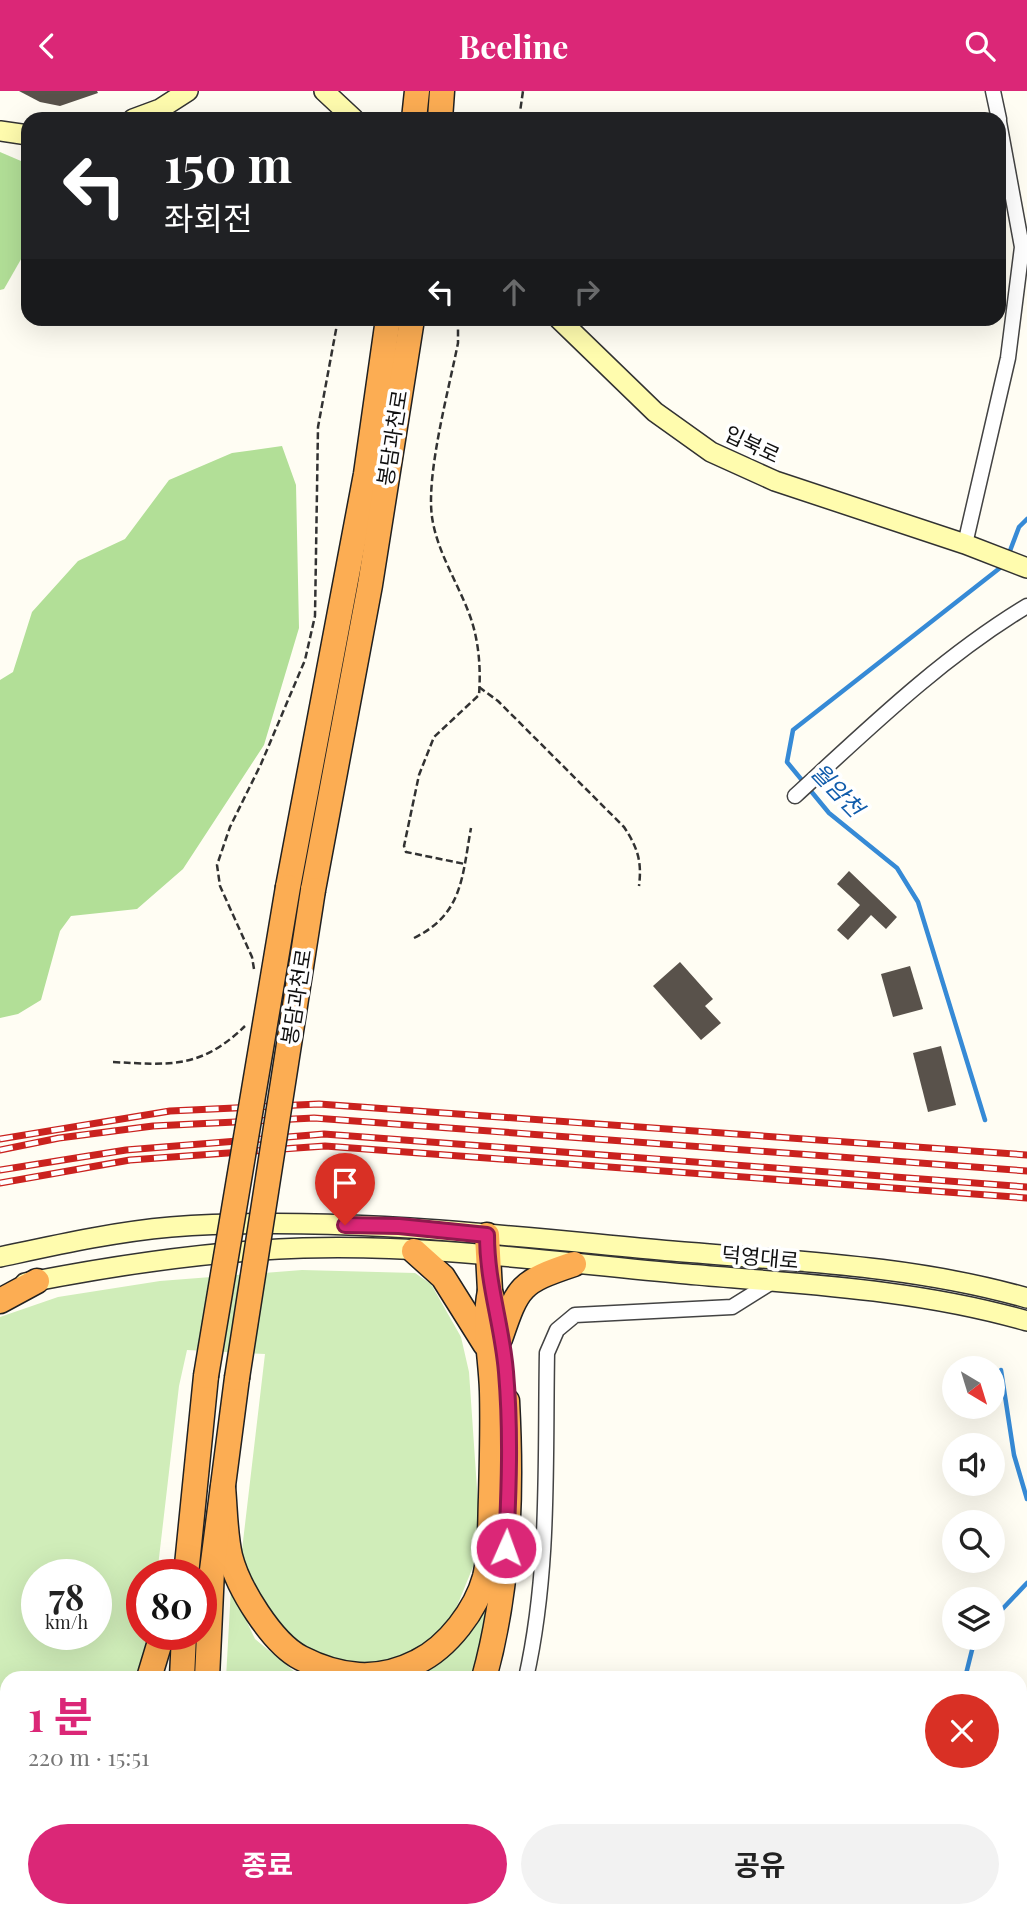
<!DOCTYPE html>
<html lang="ko">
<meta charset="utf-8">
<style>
:root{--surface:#fff;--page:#f2f2f2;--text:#222;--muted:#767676;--accent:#db2777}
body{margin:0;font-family:"Playfair Display","Noto Sans KR",serif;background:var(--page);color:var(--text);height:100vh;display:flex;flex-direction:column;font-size:26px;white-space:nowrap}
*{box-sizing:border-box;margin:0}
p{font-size:23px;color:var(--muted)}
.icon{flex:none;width:38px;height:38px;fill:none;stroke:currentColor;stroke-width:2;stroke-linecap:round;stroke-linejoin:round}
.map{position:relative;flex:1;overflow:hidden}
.sheet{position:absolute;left:0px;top:1580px;width:1027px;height:247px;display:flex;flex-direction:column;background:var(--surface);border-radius:21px 21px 0 0;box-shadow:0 7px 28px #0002}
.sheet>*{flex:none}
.banner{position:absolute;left:21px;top:21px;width:985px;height:214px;border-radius:21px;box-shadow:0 7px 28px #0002;background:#202124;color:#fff;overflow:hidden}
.needle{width:46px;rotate:142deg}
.buttons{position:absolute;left:942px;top:1265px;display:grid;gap:14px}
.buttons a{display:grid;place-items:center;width:63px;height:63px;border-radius:50%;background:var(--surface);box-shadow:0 7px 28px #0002;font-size:35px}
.speed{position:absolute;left:21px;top:1468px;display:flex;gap:14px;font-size:35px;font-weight:700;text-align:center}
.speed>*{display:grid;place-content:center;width:91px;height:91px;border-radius:50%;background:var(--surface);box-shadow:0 7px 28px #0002;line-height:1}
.speed small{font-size:18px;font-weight:400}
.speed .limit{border:10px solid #d22;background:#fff;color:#111}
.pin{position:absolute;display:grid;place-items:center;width:60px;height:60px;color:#fff;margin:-72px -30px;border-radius:50% 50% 50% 0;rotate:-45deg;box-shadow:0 0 7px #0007}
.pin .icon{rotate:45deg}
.me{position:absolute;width:77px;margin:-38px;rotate:2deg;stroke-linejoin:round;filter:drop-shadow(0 0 5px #0008)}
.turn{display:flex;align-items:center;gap:24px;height:147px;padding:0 28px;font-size:32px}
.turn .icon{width:91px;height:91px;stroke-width:2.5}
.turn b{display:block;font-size:49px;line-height:60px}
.lanes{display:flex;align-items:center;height:66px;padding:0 28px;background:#0003;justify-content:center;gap:35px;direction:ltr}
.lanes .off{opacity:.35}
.round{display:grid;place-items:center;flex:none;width:74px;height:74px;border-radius:37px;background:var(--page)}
.head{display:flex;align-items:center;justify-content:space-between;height:119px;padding:0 28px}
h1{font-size:42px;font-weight:700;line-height:52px;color:var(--accent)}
.button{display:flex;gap:14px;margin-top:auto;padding:14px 28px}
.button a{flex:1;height:80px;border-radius:42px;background:var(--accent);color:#fff;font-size:28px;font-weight:700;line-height:80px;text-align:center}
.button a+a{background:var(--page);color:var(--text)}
header{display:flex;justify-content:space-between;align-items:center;height:91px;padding:0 28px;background:var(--accent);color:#fff;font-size:32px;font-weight:700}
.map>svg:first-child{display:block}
</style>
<header><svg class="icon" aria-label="back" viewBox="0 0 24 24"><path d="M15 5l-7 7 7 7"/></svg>Beeline<svg class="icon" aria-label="search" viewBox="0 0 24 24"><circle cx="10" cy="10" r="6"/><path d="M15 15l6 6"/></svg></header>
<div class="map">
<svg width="1027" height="1826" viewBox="0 0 1027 1826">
<rect width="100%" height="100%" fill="#fffdf3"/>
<!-- green -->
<g fill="#d0edb9" fill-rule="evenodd">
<path d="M 302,1179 L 415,1182 L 431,1193 L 461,1246 L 469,1281 L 481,1456 L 453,1525 L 430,1550 L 410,1565 L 343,1578 L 286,1548 L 249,1499 L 242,1459 L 265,1263 L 187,1259 L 179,1295 L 157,1484 L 142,1484 L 142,1544 L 149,1544 L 138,1587 L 7,1587 L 7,1674 L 0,1672 L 0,1226 L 58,1206 L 160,1190 ZM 37,1484 L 96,1484 L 96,1544 L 37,1544 Z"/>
<path d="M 494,1484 L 474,1587 L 418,1587 L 450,1561 Z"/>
<path d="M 231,1497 L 255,1548 L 302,1587 L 226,1587 Z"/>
<path d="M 0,1691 L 7,1694 L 7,1744 L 0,1736 Z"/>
<path d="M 70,1820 L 164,1820 L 164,1826 L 75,1826 Z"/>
<path d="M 227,1820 L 325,1820 L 320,1826 L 227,1826 Z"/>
</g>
<!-- forest -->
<g fill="#b2df97">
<path d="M 0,61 L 28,73 L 28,156 L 4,198 L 0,199 Z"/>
<path d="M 282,355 L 296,394 L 299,537 L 264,654 L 183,778 L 137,818 L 71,825 L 60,840 L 41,909 L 18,923 L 0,927 L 0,589 L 13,581 L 32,521 L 78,470 L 125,448 L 169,389 L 232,362 Z"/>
</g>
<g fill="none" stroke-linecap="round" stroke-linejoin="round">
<!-- stream -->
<g stroke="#368ad6" stroke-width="4.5">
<path d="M 1008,465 L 1019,436 L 1027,428"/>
<path d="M 985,1029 L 918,811 L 897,777 L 829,722 L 787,671 L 793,639 L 1005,473"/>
<path d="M 1001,1279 L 1014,1364 L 1027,1408"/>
<path d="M 992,1529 L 1027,1492"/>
<path d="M 965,1587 L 975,1547"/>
<path d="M 931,1826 L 934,1820"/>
</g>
</g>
<!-- building -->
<g fill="#59524b">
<path d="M 19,0 L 97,0 L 98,2 L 60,15 L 40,11 Z"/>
<path d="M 849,780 L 897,826 L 886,838 L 871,824 L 848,849 L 837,839 L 860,814 L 837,793 Z"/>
<path d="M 680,871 L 713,908 L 705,915 L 721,932 L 701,949 L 653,895 Z"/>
<path d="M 910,875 L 923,918 L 893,926 L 881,883 Z"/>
<path d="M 941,955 L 956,1014 L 928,1021 L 913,962 Z"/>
</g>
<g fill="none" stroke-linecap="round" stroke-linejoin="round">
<defs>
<g id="street">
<path d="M 993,0 L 999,28"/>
<path d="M 965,453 L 1008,267 L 1022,156 L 999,31"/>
<path d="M 795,705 C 869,637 941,567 1027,515"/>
<path d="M 526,1587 C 550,1480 545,1371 547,1262 L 557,1239 L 575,1224 L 732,1216 L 772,1191"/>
<path d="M 0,1802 L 7,1809"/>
<path d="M 18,1820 L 25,1826"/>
<path d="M 412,1826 L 413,1820"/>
</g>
<g id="secondary">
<path d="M 324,0 L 354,28"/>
<path d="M 133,28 L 160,18 L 188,0"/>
<path d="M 0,40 L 28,44"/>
<path d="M 559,228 L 655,321 L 711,361 L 775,390 L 965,453 L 1027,477"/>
<path d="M 0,1166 C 56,1154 113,1141 171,1136 C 338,1124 506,1145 672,1160 C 790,1170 912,1174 1027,1207"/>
<path d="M 25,1192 C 116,1174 210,1160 303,1157 C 431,1153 560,1172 687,1183 C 801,1193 917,1198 1027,1230"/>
</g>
<g id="highway">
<path d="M 414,28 L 417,0"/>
<path d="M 440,28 L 442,0"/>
<path d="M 288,796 L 366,383 L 388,228"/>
<path d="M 313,799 L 370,494 L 412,228"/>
<path d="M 487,1144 L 490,1200 L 494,1215"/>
<path d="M 414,1160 L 443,1186 L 485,1253"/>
<path d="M 0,1210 L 37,1190"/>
<path d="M 500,1248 C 518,1195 520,1191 574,1173"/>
<path d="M 223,1396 C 225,1418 225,1443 230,1465 C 238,1497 272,1552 301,1567 C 340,1587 378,1591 417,1571 C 448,1556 476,1519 485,1486 C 491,1461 490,1432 491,1406 C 492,1371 493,1335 492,1300 C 491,1265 483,1234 490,1200"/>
<path d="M 186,1484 L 206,1285"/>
<path d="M 149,1587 L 162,1544"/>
<path d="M 182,1587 L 184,1544"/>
<path d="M 207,1587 L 212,1479 L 237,1287"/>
<path d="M 484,1587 C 509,1497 512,1403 507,1310"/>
<path d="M 0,1678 L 7,1680"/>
<path d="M 0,1756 L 7,1764"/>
<path d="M 52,1820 L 57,1826"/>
<path d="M 183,1820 L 184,1826"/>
<path d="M 206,1820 L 207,1826"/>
<path d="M 332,1826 L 336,1820"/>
</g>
</defs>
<!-- street casing -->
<use href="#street" stroke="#434343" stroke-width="17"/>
<!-- secondary casing -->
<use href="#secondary" stroke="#323232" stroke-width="22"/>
<!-- highway casing -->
<use href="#highway" stroke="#212121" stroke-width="27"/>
<!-- path -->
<g stroke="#323232" stroke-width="2.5" stroke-dasharray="7 3.5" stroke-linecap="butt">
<path d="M 519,28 L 523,0"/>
<path d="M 458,228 L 458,252 C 449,298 426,382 432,426 C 437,461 458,492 470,525 C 479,550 481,578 479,604 L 434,646 L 419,684 L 404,755 L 406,761 L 465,773"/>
<path d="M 479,596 L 498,610 L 624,736 C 638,757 642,771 639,795"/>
<path d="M 414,847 C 463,823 462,786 471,737"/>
<path d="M 254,878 L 252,866 L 220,795 L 217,774 L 230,736 L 261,673 L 305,569 L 315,525 L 318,336 L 338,228"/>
<path d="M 113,971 C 170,974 201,978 245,935"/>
</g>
<!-- street -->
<use href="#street" stroke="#fff" stroke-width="14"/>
<!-- secondary -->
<use href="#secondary" stroke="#fffcae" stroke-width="19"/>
<!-- highway -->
<use href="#highway" stroke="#fcad53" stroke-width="24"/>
<defs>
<g id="rail">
<path d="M 0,1048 L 170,1020 L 319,1013 L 1027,1064"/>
<path d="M 0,1059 L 59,1047 L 153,1035 L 314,1027 L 1027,1080"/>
<path d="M 0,1079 L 126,1059 L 324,1043 L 1027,1096"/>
<path d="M 0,1092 L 130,1069 L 325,1055 L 1027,1107"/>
</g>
</defs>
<!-- rail casing -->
<use href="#rail" stroke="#ca221e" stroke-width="7"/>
<!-- rail -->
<use href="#rail" stroke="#fff" stroke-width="4.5" stroke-dasharray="13" stroke-linecap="butt"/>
<defs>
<g id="highway-bridge">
<path d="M 206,1285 L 288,796"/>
<path d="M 237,1287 L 313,799"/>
</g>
</defs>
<!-- highway-bridge casing -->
<use href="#highway-bridge" stroke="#212121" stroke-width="27" stroke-linecap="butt"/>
<!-- highway-bridge -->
<use href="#highway-bridge" stroke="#fcad53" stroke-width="24"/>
</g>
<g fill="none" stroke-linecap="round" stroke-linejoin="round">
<defs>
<path id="route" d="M 345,1134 L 399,1135 L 487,1144 C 487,1193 502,1233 506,1281 C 511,1340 509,1398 506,1457"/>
</defs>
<!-- route casing -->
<use href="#route" stroke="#8e194d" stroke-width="18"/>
<!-- route -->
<use href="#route" stroke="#db2777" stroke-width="12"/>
</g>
<g text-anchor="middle" stroke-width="7" stroke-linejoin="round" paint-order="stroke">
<!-- street labels -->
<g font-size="21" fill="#101010" stroke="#fff">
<text transform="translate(393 347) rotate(-81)" y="7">봉담과천로</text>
<text transform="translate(752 354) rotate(25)" y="7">입북로</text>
<text transform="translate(297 906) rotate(-81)" y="7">봉담과천로</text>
<text transform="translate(760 1167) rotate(5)" y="7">덕영대로</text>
</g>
<!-- water labels -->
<g font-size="23" font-style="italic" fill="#105cab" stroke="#fff">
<text transform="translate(837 699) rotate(46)" y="8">월암천</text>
</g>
</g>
</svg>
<div class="buttons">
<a><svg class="needle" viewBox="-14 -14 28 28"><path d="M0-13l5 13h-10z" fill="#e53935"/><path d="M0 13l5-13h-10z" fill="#767676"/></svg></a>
<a><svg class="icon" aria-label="sound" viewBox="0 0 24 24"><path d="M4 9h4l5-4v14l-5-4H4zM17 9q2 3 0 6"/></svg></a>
<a><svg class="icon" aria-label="search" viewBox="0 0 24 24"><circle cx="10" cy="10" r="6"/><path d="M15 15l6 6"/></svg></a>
<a><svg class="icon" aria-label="layers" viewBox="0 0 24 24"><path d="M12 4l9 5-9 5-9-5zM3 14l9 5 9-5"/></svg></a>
</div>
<div class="speed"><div>78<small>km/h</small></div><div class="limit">80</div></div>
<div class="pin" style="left:345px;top:1134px;background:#d93025"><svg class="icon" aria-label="arrive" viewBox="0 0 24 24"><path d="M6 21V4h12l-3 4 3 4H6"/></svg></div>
<svg class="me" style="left:506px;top:1457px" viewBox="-20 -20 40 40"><circle r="17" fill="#db2777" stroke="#fff" stroke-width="3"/><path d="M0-11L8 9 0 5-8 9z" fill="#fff"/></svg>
<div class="banner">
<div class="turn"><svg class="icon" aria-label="left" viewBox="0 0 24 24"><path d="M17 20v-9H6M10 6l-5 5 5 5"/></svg><div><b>150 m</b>좌회전</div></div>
<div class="lanes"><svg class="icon" aria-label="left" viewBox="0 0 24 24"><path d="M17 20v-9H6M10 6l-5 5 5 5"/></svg><svg class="icon off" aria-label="ahead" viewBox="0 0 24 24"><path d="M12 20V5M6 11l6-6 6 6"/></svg><svg class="icon off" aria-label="right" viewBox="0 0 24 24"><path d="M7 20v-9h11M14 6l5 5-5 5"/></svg></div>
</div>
<section class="sheet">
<div class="head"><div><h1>1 분</h1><p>220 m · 15:51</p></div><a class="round" style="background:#d93025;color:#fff"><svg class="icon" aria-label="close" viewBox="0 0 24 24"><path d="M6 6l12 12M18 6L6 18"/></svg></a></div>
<div class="button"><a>종료</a><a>공유</a></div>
</section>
</div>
